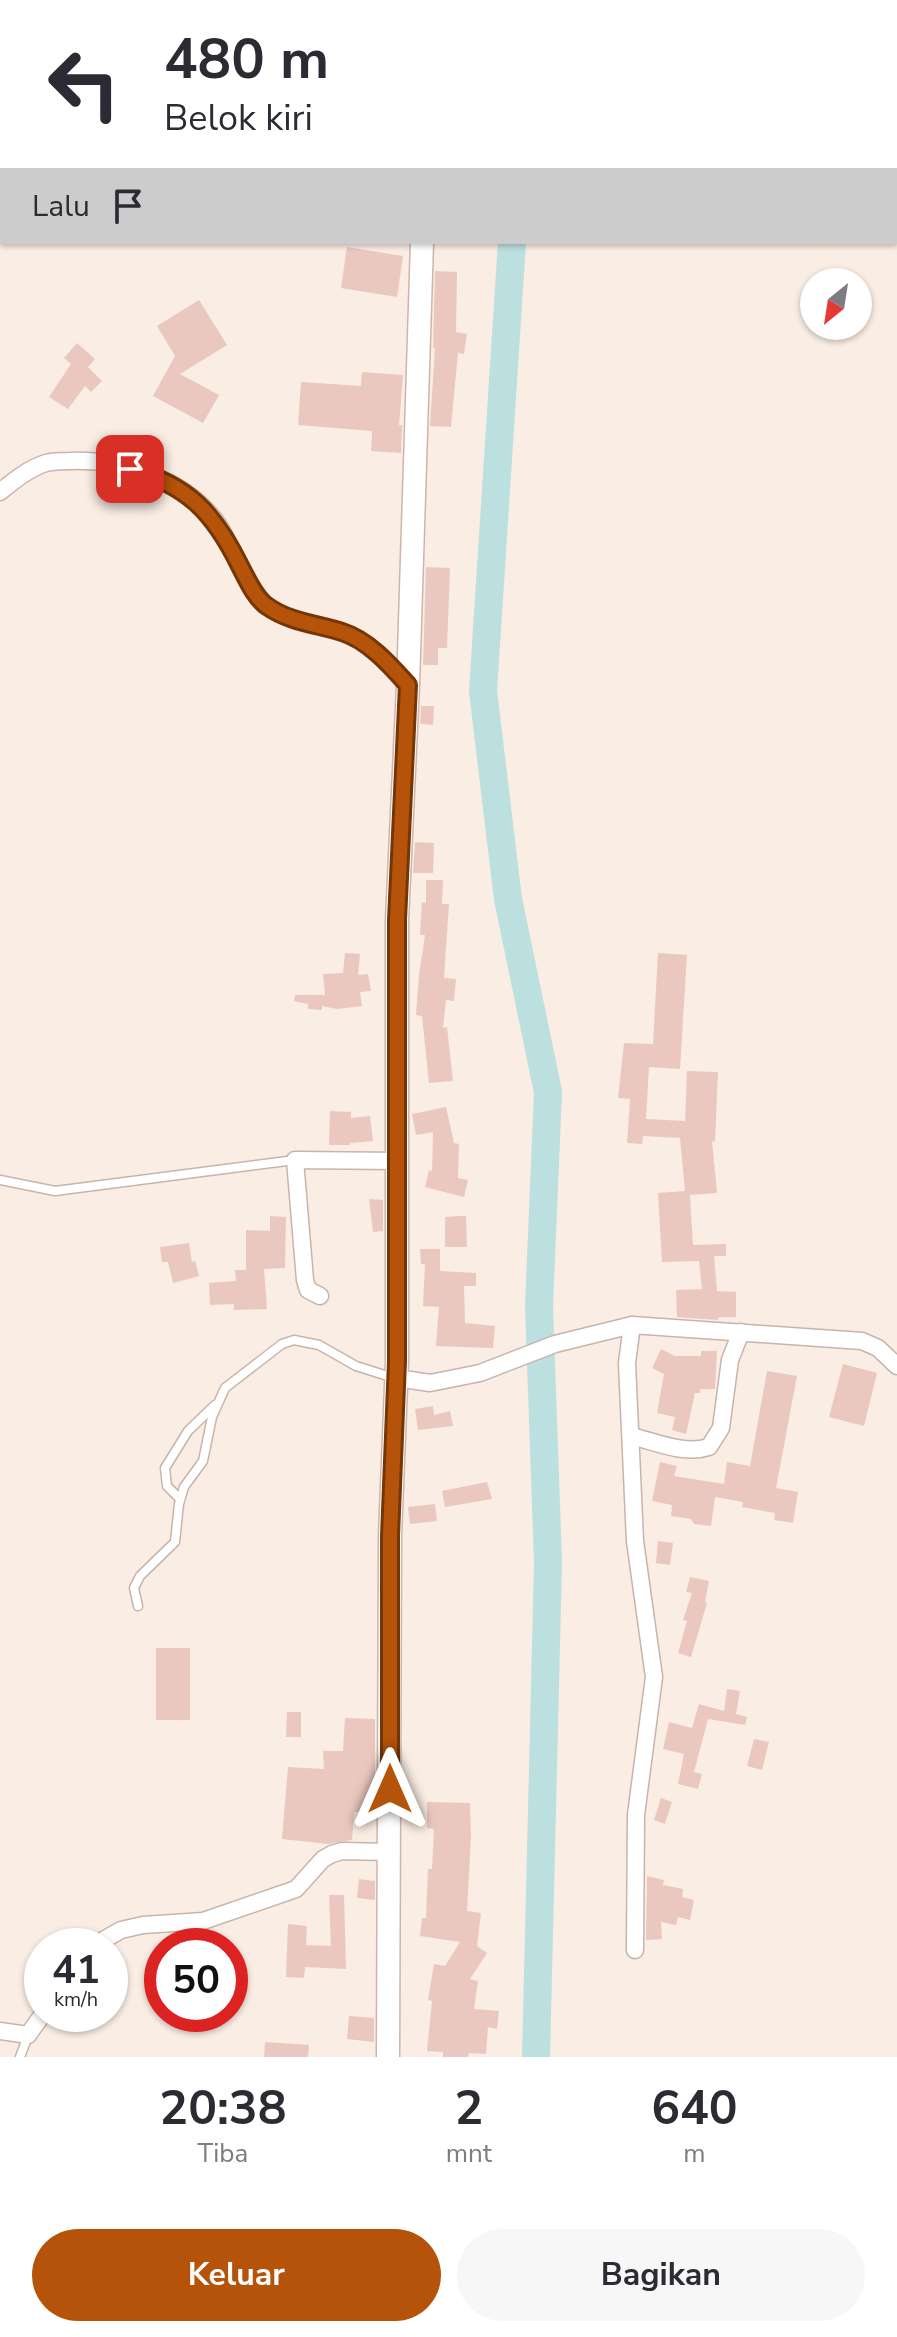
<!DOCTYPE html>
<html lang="id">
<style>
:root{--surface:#fff;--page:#f7f7f7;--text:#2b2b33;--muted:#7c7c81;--accent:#b45309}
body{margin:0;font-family:"Nunito Sans",sans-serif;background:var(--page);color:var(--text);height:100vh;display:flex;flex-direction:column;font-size:30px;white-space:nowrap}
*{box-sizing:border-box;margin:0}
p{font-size:26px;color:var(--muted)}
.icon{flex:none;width:44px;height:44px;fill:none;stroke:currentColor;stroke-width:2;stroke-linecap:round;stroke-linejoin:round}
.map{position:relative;height:2057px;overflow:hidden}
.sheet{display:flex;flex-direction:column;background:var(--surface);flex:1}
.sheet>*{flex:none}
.top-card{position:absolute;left:0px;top:0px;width:898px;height:244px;box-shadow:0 2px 6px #0004;background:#fff;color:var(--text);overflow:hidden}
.needle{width:52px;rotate:210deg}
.tools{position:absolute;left:800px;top:268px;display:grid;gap:16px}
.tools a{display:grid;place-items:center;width:72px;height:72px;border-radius:50%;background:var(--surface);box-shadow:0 2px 6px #0004;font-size:40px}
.speed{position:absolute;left:24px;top:1928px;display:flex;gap:16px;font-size:40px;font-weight:700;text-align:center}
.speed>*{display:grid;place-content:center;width:104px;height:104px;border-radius:50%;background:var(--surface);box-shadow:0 2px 6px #0004;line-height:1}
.speed small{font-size:20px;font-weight:400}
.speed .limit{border:12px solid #d22;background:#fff;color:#111}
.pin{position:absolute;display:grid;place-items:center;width:68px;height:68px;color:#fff;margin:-34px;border-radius:16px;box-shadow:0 4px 12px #0006}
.me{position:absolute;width:88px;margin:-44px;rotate:0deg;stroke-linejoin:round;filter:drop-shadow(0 0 6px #0008)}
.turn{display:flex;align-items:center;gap:28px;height:168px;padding:0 32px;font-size:36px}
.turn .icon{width:104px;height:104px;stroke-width:2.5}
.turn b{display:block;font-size:56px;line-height:68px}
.then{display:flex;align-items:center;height:76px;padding:0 32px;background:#0003;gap:16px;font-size:30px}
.eta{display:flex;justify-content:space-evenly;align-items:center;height:136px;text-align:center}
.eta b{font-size:48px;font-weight:700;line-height:56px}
.button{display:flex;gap:16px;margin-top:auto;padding:16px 32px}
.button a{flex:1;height:92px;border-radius:48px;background:var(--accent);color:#fff;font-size:32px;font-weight:700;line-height:92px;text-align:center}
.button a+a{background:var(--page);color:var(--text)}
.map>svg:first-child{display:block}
</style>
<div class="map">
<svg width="897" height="2057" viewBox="0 0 897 2057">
<rect width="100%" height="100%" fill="#f9ede4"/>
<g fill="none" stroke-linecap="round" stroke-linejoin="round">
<!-- river -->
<g stroke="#bbe0df" stroke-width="28">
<path d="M 553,2 L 553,0"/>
<path d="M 512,242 L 483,691 L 508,899 L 548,1092 L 539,1306 L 548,1562 L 536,2057"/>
</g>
</g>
<!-- building -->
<g fill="#ebc8bf">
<path d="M 347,247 L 403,256 L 397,297 L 341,288 Z"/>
<path d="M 435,271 L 457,272 L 456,332 L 467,334 L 464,354 L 458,353 L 451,427 L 430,426 L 435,348 L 433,348 Z"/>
<path d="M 199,300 L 227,345 L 180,374 L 219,395 L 203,423 L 153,396 L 175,356 L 157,326 Z"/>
<path d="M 77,343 L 95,359 L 88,367 L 102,381 L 91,392 L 85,386 L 68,409 L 49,397 L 71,364 L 64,358 Z"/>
<path d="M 362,372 L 403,375 L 399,425 L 402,425 L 401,453 L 371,451 L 372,431 L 298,425 L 301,382 L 361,386 Z"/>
<path d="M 426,567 L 450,568 L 447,648 L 438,648 L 438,665 L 423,665 Z"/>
<path d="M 421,706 L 434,706 L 433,725 L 420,724 Z"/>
<path d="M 415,842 L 434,843 L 433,873 L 413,873 Z"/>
<path d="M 426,880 L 443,880 L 442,904 L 449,904 L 444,978 L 456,979 L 454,1001 L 446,1000 L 443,1028 L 447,1027 L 453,1081 L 429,1083 L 422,1016 L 416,1015 L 419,975 L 425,935 L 420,935 L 422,902 L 426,903 Z"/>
<path d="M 345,953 L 360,954 L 358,975 L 368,974 L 371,991 L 360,992 L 362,1006 L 337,1009 L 322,1006 L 322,1010 L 308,1009 L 308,1004 L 294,1001 L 295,995 L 325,995 L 323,974 L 343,973 Z"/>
<path d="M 658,953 L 687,955 L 680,1069 L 649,1067 L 646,1119 L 685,1121 L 687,1071 L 718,1072 L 715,1142 L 712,1141 L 717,1193 L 690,1195 L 693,1245 L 726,1244 L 726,1256 L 714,1256 L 717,1291 L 736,1292 L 736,1317 L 719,1317 L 718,1320 L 677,1317 L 676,1290 L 702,1289 L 699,1261 L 662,1262 L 658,1193 L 685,1191 L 680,1138 L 643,1136 L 642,1144 L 627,1143 L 630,1099 L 618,1098 L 624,1043 L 653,1044 Z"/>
<path d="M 446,1107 L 454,1143 L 459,1144 L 458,1178 L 468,1180 L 464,1197 L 425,1187 L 429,1170 L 432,1171 L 433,1132 L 416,1135 L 412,1114 Z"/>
<path d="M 330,1111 L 351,1112 L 351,1118 L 370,1116 L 373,1141 L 350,1143 L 350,1145 L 329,1145 Z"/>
<path d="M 369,1199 L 383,1200 L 383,1231 L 373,1232 Z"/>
<path d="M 270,1216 L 286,1217 L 285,1268 L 264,1269 L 267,1309 L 234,1310 L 234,1304 L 210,1305 L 209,1283 L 236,1281 L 235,1270 L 246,1270 L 246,1230 L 270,1231 Z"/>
<path d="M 459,1216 L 466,1216 L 467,1247 L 445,1247 L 445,1217 Z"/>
<path d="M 189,1243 L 192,1262 L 195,1261 L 199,1276 L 173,1283 L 168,1262 L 162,1262 L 160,1247 Z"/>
<path d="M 420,1249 L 440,1249 L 440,1271 L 476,1273 L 476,1286 L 464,1286 L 465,1323 L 495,1326 L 493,1348 L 436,1346 L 439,1307 L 423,1306 L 425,1264 L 421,1264 Z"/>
<path d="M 661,1349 L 675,1356 L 701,1356 L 701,1351 L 717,1351 L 715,1389 L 700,1389 L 700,1393 L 695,1393 L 686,1434 L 672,1430 L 675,1417 L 657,1413 L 664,1374 L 652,1368 Z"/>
<path d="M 843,1364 L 877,1373 L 864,1426 L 829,1417 Z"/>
<path d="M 767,1371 L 797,1376 L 776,1488 L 798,1492 L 793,1523 L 774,1520 L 775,1513 L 742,1507 L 743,1502 L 715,1497 L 711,1526 L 694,1524 L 691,1519 L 671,1516 L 672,1505 L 652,1501 L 660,1462 L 677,1466 L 674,1476 L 724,1484 L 727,1462 L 750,1466 Z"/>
<path d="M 433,1406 L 434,1415 L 450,1411 L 453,1426 L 418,1430 L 415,1409 Z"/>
<path d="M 487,1482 L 492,1499 L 445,1507 L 442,1491 Z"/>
<path d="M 435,1504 L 437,1521 L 410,1524 L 408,1507 Z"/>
<path d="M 658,1541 L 673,1543 L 670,1565 L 656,1563 Z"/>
<path d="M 690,1577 L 709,1581 L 705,1602 L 707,1603 L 691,1657 L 678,1653 L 687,1621 L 683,1620 L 692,1593 L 686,1592 Z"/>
<rect x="156" y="1648" width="34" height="72"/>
<path d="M 727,1689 L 740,1691 L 736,1714 L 747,1717 L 745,1725 L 708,1719 L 694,1772 L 702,1774 L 698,1789 L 678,1784 L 684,1754 L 663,1749 L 669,1722 L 692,1728 L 699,1704 L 724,1711 Z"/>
<path d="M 287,1712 L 301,1712 L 301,1737 L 286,1737 Z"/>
<path d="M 345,1718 L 375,1719 L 375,1812 L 354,1812 L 352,1840 L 328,1844 L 282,1839 L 288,1767 L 324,1769 L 323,1751 L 343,1751 Z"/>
<path d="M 754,1739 L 769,1742 L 762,1770 L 747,1766 Z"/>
<path d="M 661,1798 L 672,1802 L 665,1824 L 654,1820 Z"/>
<path d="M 427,1802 L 470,1803 L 471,1836 L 467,1911 L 481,1913 L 477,1946 L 487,1953 L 470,1979 L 478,1981 L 474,2009 L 499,2011 L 497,2029 L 488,2027 L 486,2054 L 469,2053 L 468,2057 L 443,2057 L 443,2052 L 427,2051 L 432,2001 L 428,2000 L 434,1964 L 445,1966 L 460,1942 L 420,1936 L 422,1918 L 426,1918 L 428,1869 L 432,1869 L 434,1829 L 427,1828 Z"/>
<path d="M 647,1876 L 664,1880 L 663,1885 L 683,1889 L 682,1897 L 694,1900 L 690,1920 L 678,1917 L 676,1925 L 661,1922 L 662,1939 L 646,1940 Z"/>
<path d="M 359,1879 L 375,1881 L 375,1900 L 357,1898 Z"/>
<path d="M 329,1895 L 344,1895 L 346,1969 L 305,1967 L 304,1978 L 286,1977 L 288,1924 L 307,1926 L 306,1945 L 331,1946 Z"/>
<path d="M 349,2016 L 374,2018 L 374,2042 L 347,2039 Z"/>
<path d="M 265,2042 L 309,2045 L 308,2057 L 264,2057 Z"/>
</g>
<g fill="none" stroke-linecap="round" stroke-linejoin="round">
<defs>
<g id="lane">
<path d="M 0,1180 L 55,1191 L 295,1160"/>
<path d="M 180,1499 L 167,1486 L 165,1468 L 188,1431 L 215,1405"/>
<path d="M 138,1606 L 134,1588 L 140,1576 L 175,1542 L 179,1504 L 184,1487 L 203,1461 L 212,1417 L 225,1388 L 282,1344 L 294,1340 L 319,1345 L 356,1366 L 394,1378"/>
<path d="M 20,2057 L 28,2036"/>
</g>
<g id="street">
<path d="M 0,492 C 13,481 29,468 46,463 C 53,461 63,461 70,461 C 123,459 185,479 217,523 C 232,544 248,593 267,607 C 289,622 317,624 342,632 C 368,640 390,665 408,685"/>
<path d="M 320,1296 L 308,1290 L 305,1280 L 295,1160 L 399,1161"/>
<path d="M 397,1378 L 430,1383 L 480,1373 L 555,1344 L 632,1325"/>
<path d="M 631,1436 C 656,1442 684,1455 709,1447 L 721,1428 L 730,1360 L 741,1332"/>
<path d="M 93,1946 L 121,1930 L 143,1925 L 203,1921 L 296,1889 L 323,1859 L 332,1854 L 342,1851 L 390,1852"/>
<path d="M 635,1950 L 636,1815 L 654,1677 L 635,1541 L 627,1363 L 632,1325 L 862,1341 L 878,1348 L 897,1366"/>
<path d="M 0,2031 L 28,2035 L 43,2014"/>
</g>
<g id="secondary">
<path d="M 450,2 L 451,0"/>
<path d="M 388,2057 L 390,1536 L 397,1361 L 397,920 L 408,685 L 422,242"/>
</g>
</defs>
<!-- lane casing -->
<use href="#lane" stroke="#c8b4ac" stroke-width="11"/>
<!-- street casing -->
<use href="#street" stroke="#c8b4ac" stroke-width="19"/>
<!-- secondary casing -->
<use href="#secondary" stroke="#ceb5ac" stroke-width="25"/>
<!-- path -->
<g stroke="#d0aca2" stroke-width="3" stroke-dasharray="2 6" stroke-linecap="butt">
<path d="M 361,2 L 362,0"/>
<path d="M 0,164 L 2,165"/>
</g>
<!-- lane -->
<use href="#lane" stroke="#fff" stroke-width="8"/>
<!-- street -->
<use href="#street" stroke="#fff" stroke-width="16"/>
<!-- secondary -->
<use href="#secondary" stroke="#fff" stroke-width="22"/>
</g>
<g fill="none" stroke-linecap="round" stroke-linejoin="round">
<defs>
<path id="route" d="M 130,469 C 188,485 214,513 240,566 C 247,579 255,598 267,606 C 289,622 317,624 342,632 C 368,640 390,665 408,685 L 397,920 L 397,1361 L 390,1536 L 390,1789"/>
</defs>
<!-- route casing -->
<use href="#route" stroke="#753606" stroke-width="20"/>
<!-- route -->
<use href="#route" stroke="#b45309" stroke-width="14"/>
</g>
</svg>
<div class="tools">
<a><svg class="needle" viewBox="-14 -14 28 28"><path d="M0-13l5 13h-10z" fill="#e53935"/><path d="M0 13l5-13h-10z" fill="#7c7c81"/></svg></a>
</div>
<div class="speed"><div>41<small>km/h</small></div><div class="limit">50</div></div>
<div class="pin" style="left:130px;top:469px;background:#d93025"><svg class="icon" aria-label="arrive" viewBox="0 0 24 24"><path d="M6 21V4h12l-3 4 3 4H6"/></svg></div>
<svg class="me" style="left:390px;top:1789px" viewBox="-20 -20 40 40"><path d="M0-17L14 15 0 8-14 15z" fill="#b45309" stroke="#fff" stroke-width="4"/></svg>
<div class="top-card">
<div class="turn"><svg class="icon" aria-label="left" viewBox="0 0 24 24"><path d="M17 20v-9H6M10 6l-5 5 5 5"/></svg><div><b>480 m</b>Belok kiri</div></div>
<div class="then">Lalu<svg class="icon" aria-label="arrive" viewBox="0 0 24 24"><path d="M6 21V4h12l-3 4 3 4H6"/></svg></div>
</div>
</div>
<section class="sheet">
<div class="eta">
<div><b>20:38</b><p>Tiba</p></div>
<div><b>2</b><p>mnt</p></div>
<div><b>640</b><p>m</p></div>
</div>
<div class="button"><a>Keluar</a><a>Bagikan</a></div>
</section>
